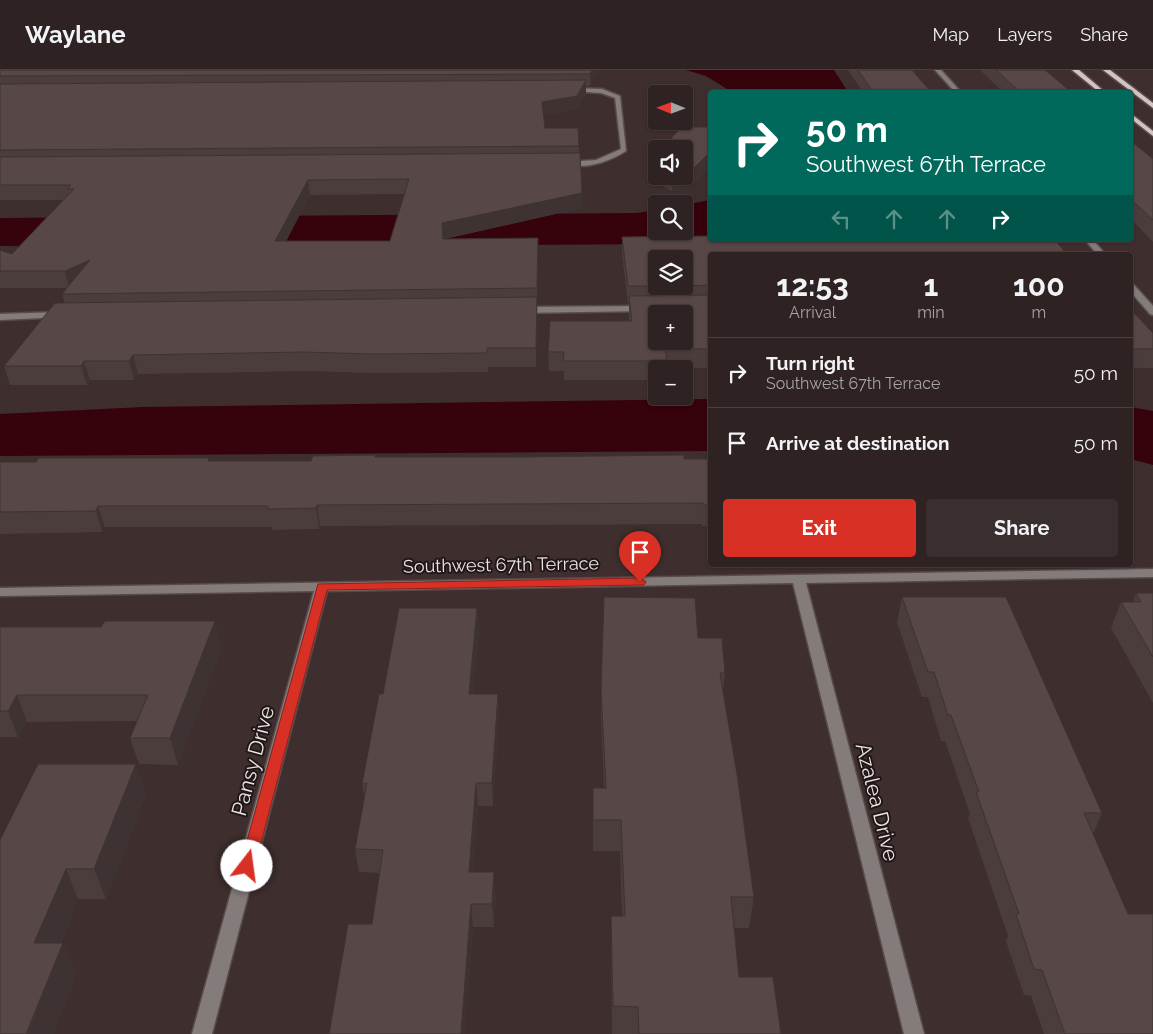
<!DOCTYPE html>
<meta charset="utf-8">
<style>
:root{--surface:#2e2222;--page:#3a2f2f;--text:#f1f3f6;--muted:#a7a4a5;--line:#493f40;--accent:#d93025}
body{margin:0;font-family:Raleway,sans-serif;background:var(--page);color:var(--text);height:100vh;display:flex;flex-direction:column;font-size:19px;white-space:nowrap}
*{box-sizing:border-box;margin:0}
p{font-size:16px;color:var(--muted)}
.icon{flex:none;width:28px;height:28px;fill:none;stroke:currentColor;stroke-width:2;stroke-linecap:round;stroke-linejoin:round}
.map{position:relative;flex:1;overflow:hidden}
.sheet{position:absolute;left:708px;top:182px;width:425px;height:315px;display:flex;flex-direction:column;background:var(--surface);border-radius:5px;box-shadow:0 1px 4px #0004,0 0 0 1px var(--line)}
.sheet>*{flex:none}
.hud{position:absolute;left:708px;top:20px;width:425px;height:152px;border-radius:5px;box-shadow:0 1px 4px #0004,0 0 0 1px var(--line);background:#00695c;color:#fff;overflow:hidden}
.needle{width:32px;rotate:271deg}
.controls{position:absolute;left:648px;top:15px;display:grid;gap:10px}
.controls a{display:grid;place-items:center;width:45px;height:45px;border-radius:5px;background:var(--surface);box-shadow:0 1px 4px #0004,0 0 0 1px var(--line);font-size:25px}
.pin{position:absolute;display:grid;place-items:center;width:42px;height:42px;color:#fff;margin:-51px -21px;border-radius:50% 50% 50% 0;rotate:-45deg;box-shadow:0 0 5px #0007}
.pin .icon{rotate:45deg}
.me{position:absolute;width:55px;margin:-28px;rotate:15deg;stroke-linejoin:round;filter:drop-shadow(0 0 4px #0008)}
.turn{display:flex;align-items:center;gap:18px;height:105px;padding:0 15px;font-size:22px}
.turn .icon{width:65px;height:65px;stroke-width:2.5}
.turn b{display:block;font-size:35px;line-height:42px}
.lanes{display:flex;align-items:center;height:48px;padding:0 15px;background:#0003;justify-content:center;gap:25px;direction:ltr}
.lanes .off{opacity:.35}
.eta{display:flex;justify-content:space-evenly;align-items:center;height:85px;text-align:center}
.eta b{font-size:30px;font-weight:700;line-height:35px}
.primary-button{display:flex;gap:10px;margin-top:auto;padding:10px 15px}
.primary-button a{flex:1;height:58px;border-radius:5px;background:var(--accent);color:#fff;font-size:20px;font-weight:700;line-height:58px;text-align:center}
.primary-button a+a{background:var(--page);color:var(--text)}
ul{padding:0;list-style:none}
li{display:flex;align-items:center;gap:15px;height:70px;padding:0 15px;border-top:1px solid var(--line)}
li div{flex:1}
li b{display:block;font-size:19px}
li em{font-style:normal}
header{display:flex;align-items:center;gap:30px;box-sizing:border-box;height:70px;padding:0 25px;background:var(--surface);border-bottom:1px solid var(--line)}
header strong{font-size:24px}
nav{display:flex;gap:28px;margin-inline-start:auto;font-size:18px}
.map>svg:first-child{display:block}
</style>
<header>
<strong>Waylane</strong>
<nav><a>Map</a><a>Layers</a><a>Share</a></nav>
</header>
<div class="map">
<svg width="1153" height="964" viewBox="0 0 1153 964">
<rect width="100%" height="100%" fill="#3e2e2e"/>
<!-- water -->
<g fill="#36020c">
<path d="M 686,0 L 834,0 L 848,22 L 732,22 L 706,6 Z"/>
<path d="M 710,130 L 710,170 L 874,173 L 129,177 L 0,176 L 0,148 L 637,143 L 656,140 L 656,161 L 684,161 L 684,135 Z"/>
<path d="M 710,329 L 710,381 L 0,386 L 0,344 L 143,337 Z"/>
<path d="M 1130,337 L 1153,341 L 1153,395 L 1130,389 Z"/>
</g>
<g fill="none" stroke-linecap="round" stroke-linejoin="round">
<defs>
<g id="minor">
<path d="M 935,0 L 941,0 L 961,22 L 955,22 Z"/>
<path d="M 568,18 L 602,19 L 620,26 L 626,81 C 607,93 585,99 563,95 L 561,94 L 565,92 L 596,90 L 621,79 L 615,28 L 601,23 L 570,21 Z"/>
<path d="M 1085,170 L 1093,170 L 1106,185 L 1098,185 Z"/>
<path d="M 1130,213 L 1133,214 L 1153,236 L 1153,245 L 1150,244 L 1130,221 Z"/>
<path d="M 645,236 L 650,239 L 648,241 L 520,243 L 515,240 L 520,237 Z"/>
<path d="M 60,242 L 63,243 L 63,247 L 0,250 L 0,244 Z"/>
<path d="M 1153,499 L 1153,507 L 806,513 L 924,964 L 904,964 L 793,513 L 327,521 L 212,964 L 192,964 L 314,521 L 0,526 L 0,518 Z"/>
</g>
<g id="major">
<path d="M 1072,0 L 1079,0 L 1105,22 L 1099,22 Z"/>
<path d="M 1103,0 L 1110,0 L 1153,33 L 1153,38 Z"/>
<path d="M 1130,43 L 1153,61 L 1153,66 L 1130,48 Z"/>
</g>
</defs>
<!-- minor casing -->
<use href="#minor" stroke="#5a4b4b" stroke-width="3"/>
<!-- major casing -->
<use href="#major" stroke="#5a4b4b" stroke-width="3"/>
<!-- minor -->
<use href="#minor" fill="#847b7b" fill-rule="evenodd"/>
<!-- major -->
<use href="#major" fill="#d5c3c3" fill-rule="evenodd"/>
</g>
<!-- wall -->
<g fill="#4c3d3d" fill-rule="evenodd">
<path d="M 0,0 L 598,0 L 590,16 L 586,16 L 586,23 L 577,39 L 544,45 L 545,58 L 579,76 L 582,138 L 445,169 L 538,184 L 536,297 L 488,297 L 488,302 L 373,303 L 307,301 L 138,304 L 134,310 L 90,310 L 87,315 L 10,315 L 4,296 L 65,233 L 62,224 L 67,218 L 0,218 L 0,180 L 12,184 L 63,130 L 0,130 ZM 404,124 L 390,171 L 286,171 L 310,125 Z"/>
<path d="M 848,0 L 912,0 L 931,22 L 863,22 Z"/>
<path d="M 980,0 L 1045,0 L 1070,21 L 1078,22 L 1003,22 Z"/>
<path d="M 710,57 L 710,96 L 689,117 L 672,121 L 648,108 L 649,93 L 656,85 L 656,106 L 684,106 Z"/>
<path d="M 1130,70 L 1153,89 L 1153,172 L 1130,148 Z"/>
<path d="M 622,167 L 1065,182 L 1065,185 L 710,185 L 710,298 L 666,298 L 666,299 L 656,299 L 656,310 L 564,310 L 564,301 L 549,301 L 548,282 L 629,251 L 629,234 L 628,234 L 622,184 ZM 684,189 L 684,216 L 656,216 Z"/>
<path d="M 1130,244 L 1153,263 L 1153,298 L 1130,298 Z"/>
<path d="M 375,387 L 710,389 L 710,456 L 702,456 L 702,454 L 320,456 L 319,459 L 272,460 L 271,457 L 105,457 L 102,462 L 0,464 L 0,392 L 311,391 Z"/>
<path d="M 1136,523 L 1153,523 L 1153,633 L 1111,558 L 1121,532 L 1133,532 Z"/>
<path d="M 902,527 L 1102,743 L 1093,764 L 1153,964 L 1044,964 L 1031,926 L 1024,925 L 1006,871 L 1008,866 L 968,748 L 970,744 L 945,671 L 941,671 L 928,627 L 922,627 L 897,552 Z"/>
<path d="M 477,538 L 479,560 L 473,624 L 498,624 L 499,646 L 493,736 L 478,736 L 473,802 L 496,825 L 494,857 L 473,857 L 465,964 L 329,964 L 372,854 L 380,803 L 359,802 L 355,779 L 365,728 L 362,714 L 383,624 Z"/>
<path d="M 0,557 L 222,577 L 178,695 L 139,694 L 130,668 L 137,651 L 27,652 L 18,667 L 0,667 Z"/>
<path d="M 698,568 L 725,603 L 723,623 L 754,827 L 749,858 L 734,858 L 739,907 L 781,964 L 612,964 L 611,877 L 611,846 L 622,846 L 620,781 L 593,781 L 593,718 L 604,718 L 601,650 L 601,620 Z"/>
<path d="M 136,694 L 146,725 L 106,829 L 78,829 L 61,873 L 77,904 L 53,964 L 0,964 L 0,770 Z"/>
</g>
<!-- shaded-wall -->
<g fill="#3e3232">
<path d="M 592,0 L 598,0 L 590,16 L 590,4 Z"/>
<path d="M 586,10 L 586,23 L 577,39 L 543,45 L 542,32 Z"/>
<path d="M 710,82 L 710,96 L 689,117 L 672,121 L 673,106 L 684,106 L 684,103 Z"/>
<path d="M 308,110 L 310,125 L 278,187 L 275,171 Z"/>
<path d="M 582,123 L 582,138 L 443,169 L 442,153 Z"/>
<path d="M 538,168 L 538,184 L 537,235 L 537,218 Z"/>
<path d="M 90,190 L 69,218 L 65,201 Z"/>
<path d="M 537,227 L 537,245 L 536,297 L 536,278 Z"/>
<path d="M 133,285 L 138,304 L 134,310 L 129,291 Z"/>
<path d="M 84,291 L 90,310 L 87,315 L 81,296 Z"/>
<path d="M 317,435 L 320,456 L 319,459 L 316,438 Z"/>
<path d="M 98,436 L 105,457 L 102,462 L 96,441 Z"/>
<path d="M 477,538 L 479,560 L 471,646 L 469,624 Z"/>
<path d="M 215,551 L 222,577 L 178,695 L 170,668 Z"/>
<path d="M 498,624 L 499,646 L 493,736 L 492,713 Z"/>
<path d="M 17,625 L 27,652 L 18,667 L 8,641 Z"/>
<path d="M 136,694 L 146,725 L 106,829 L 94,799 Z"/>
<path d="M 476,713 L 478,736 L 471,825 L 469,802 Z"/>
<path d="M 66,799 L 78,829 L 48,904 L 34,873 Z"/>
<path d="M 494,802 L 496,825 L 494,857 L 492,834 Z"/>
<path d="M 471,834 L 473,857 L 465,964 L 461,964 Z"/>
<path d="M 63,873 L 77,904 L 53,964 L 27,964 Z"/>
</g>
<!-- building -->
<g fill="#584747" stroke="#3e3232" fill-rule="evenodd">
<path d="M 0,0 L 592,0 L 590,4 L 0,6 Z"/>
<path d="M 858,0 L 912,0 L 931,22 L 873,22 Z"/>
<path d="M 996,0 L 1045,0 L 1070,21 L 1076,21 L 1078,22 L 1020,22 Z"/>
<path d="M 586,10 L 577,26 L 542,32 L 545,58 L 578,58 L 579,76 L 0,80 L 0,14 Z"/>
<path d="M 681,57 L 710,57 L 710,82 L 690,102 L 684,103 L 684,79 L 662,79 Z"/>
<path d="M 1130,70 L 1153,89 L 1153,150 L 1130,128 Z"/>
<path d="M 580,83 L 582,123 L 442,153 L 443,169 L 538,168 L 537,218 L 62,224 L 90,190 L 65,201 L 0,201 L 0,180 L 12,184 L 74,119 L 67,119 L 71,115 L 0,115 L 0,87 ZM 409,109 L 390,171 L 275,171 L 308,110 Z"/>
<path d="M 656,85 L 656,97 L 649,93 Z"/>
<path d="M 710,166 L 710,170 L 1055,170 L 1065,182 L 1036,182 L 1038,185 L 710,185 L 710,215 L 684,216 L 684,189 L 656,189 L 656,216 L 628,216 L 622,167 Z"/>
<path d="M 710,225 L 710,279 L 665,279 L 667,291 L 563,291 L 564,282 L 548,282 L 550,251 L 632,251 L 629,226 ZM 656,244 L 684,244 L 684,271 L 656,271 Z"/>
<path d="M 537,227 L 536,278 L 487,278 L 487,283 L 371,284 L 304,282 L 133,285 L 129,291 L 84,291 L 81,296 L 4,296 L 55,233 Z"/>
<path d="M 1130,244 L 1135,244 L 1153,263 L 1153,279 L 1130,279 Z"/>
<path d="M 375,385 L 375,387 L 520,387 L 684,385 L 684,389 L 710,389 L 710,435 L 704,435 L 703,433 L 317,435 L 316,438 L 268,439 L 268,436 L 98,436 L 96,441 L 0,442 L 0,392 L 36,392 L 39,388 L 209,388 L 208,391 L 311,391 L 313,386 Z"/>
<path d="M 1136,523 L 1153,523 L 1153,587 L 1121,532 L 1141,532 Z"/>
<path d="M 604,527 L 695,528 L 698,568 L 722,568 L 725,603 L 720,603 L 737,704 L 754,827 L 731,827 L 739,907 L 773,907 L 781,964 L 639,964 L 638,937 L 613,936 L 611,846 L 625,846 L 621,750 L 593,750 L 593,718 L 606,718 L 601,620 Z"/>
<path d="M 902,527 L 1006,527 L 1102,743 L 1084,743 L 1128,844 L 1153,844 L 1153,964 L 1065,964 L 1042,900 L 1034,899 L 1016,844 L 1019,844 L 976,722 L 979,722 L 951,645 L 948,645 L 934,602 L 928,602 Z"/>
<path d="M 399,538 L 477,538 L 469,624 L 498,624 L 492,713 L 476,713 L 469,802 L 494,802 L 492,834 L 471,834 L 461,964 L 329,964 L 348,854 L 372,854 L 383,780 L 355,779 L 367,713 L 362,714 L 379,624 L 383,624 Z"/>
<path d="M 105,551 L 215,551 L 170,668 L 130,668 L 148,625 L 17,625 L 8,641 L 0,641 L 0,557 L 101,557 Z"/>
<path d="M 38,694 L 136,694 L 94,799 L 66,799 L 34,873 L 63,873 L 26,964 L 32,964 L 0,964 L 0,770 Z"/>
</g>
<!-- route -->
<path fill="#d93025" stroke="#8d1f18" d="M 640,508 L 646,512 L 644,515 L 327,520 L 255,796 L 253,801 L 247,802 L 242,801 L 240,796 L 318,514 Z"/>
<g text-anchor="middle" stroke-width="4" stroke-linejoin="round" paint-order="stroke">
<!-- street labels -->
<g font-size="18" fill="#eee3e3" stroke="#201818">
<text transform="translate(501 495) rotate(-1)" y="6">Southwest 67th Terrace</text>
</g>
<!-- near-street labels -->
<g font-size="21" fill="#eee3e3" stroke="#201818">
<text transform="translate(253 691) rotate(-75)" y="7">Pansy Drive</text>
<text transform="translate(877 732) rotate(76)" y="7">Azalea Drive</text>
</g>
</g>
</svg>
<div class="controls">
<a><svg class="needle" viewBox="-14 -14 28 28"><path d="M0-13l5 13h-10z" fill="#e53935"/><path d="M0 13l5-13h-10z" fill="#a7a4a5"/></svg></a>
<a><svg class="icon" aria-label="sound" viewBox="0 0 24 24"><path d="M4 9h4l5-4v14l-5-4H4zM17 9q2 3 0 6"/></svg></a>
<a><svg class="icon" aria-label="search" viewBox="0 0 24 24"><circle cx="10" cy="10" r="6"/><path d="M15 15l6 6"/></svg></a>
<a><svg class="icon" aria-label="layers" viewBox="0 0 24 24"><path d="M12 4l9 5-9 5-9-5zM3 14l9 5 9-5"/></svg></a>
<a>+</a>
<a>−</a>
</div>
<div class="pin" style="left:640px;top:512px;background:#d93025"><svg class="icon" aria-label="arrive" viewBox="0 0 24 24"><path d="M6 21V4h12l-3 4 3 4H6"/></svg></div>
<svg class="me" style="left:247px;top:796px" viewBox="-20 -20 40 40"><circle r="19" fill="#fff"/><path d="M0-13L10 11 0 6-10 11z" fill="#d93025"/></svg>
<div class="hud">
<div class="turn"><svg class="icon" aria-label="right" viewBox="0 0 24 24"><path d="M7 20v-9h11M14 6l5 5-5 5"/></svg><div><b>50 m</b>Southwest 67th Terrace</div></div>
<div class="lanes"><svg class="icon off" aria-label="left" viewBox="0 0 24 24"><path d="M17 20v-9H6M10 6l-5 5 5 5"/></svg><svg class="icon off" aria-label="ahead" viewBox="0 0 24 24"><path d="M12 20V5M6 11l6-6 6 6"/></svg><svg class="icon off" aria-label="ahead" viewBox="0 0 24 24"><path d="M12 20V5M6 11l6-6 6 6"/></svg><svg class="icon" aria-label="right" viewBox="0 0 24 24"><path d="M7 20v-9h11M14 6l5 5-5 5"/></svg></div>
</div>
<section class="sheet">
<div class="eta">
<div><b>12:53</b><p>Arrival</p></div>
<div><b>1</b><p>min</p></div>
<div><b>100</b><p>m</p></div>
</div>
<ul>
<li><svg class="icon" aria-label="right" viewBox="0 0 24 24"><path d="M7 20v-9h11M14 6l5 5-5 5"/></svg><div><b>Turn right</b><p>Southwest 67th Terrace</p></div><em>50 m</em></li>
<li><svg class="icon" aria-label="arrive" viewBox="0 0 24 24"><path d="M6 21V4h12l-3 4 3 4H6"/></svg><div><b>Arrive at destination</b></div><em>50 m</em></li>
</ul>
<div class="primary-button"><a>Exit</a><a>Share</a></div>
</section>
</div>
